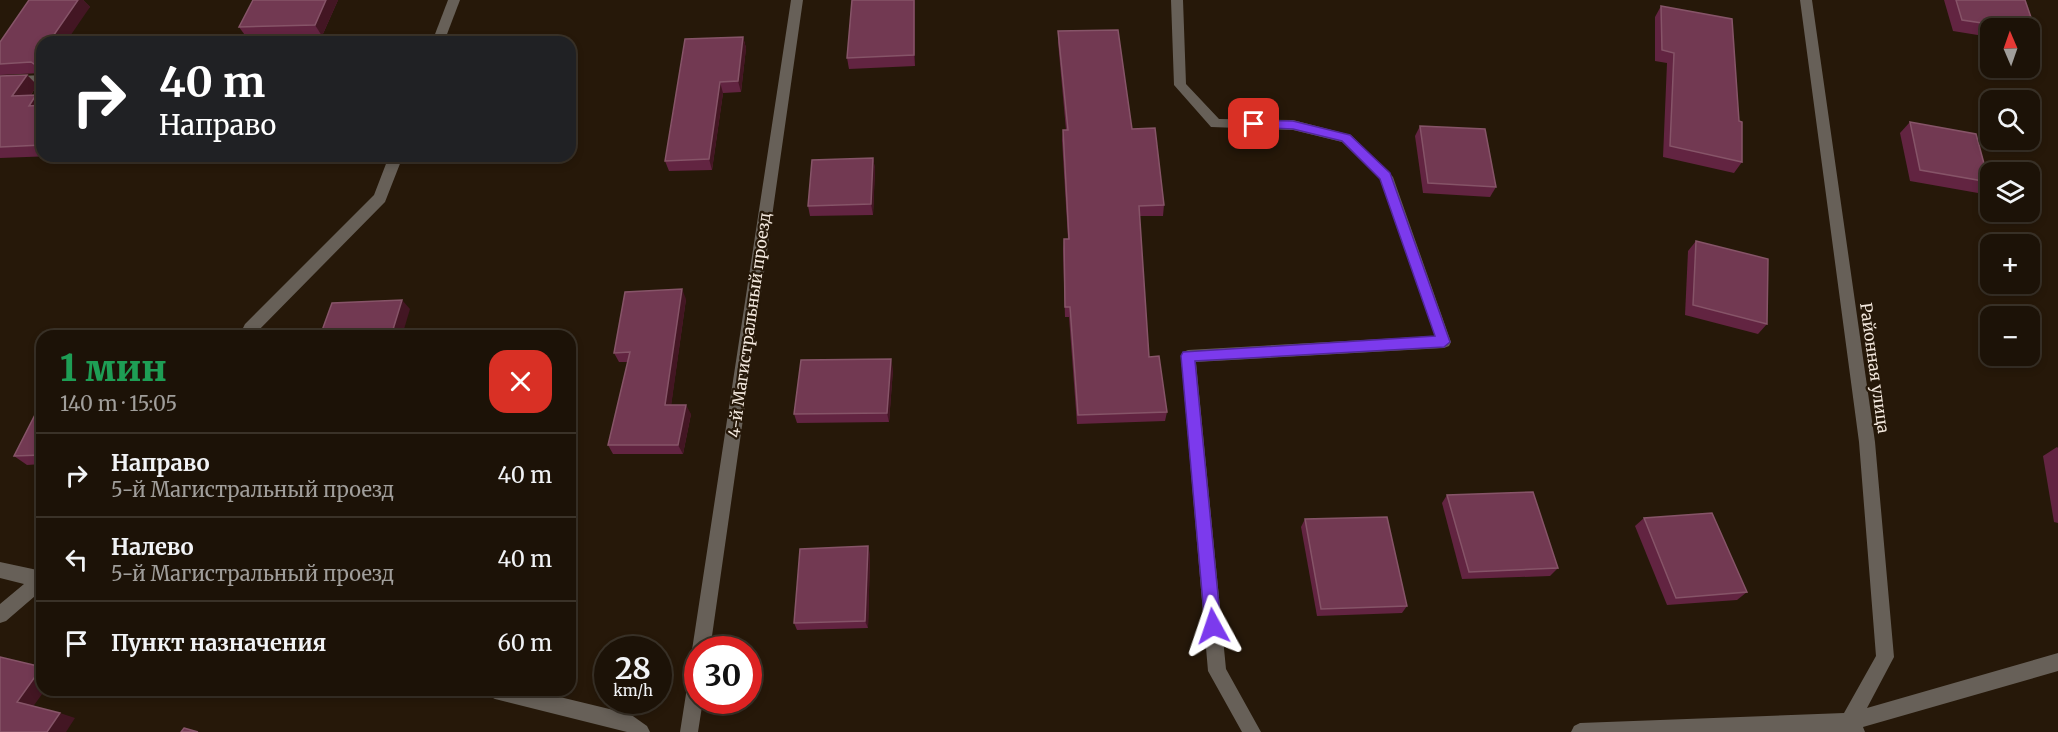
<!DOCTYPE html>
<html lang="ru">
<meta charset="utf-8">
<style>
:root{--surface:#1c1207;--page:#292015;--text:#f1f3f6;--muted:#a09e9b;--line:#3a3228}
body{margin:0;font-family:Merriweather,serif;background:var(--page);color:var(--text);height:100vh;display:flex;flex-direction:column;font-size:22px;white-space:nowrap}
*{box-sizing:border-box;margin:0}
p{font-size:20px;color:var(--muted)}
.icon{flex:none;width:33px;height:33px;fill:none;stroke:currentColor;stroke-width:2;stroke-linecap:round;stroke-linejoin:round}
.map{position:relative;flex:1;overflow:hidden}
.side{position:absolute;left:36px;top:330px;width:540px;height:366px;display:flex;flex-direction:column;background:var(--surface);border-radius:18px;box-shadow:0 3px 9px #0003,0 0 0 2px var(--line)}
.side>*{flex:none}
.guide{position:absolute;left:36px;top:36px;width:540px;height:126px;border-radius:18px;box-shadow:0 3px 9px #0003,0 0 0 2px var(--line);background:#202124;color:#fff;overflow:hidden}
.needle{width:39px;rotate:358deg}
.tools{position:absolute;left:1980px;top:18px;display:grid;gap:12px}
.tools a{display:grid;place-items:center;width:60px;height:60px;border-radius:12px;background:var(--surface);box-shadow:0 3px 9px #0003,0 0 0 2px var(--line);font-size:30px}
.speed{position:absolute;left:594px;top:636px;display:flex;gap:12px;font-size:30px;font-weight:700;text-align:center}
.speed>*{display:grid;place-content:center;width:78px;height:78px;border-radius:50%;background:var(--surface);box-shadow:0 3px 9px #0003,0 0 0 2px var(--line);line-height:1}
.speed small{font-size:15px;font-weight:400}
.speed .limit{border:9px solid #d22;background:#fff;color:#111}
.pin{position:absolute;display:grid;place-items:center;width:51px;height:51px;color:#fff;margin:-26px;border-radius:12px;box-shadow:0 3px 9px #0006}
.me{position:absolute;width:66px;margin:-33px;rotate:355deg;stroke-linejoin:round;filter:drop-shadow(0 0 4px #0008)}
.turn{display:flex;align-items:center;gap:21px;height:126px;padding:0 24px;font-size:27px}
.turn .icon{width:78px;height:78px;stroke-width:2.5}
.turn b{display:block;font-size:42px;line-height:51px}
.round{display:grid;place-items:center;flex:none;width:63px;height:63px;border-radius:18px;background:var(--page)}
.head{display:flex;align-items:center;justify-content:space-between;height:102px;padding:0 24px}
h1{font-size:36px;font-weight:800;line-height:45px;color:#1e9e55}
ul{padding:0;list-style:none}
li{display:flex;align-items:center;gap:18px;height:84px;padding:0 24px;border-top:2px solid var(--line)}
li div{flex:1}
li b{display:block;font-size:22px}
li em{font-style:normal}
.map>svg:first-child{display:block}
</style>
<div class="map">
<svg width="2058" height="732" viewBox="0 0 2058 732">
<rect width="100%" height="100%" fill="#261809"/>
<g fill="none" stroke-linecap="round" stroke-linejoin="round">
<!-- minor -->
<g fill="#676058" fill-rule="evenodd">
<path d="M 448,0 L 460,0 L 444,42 L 432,42 Z"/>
<path d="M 791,0 L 803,0 L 710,650 L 698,650 L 698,657 L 692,650 Z"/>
<path d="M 1171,0 L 1183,0 L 1186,84 L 1219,119 L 1293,120 L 1351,135 L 1393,177 L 1451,342 L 1449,346 L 1444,348 L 1196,362 L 1226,669 L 1261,732 L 1242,732 L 1208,671 L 1181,356 L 1183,352 L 1188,350 L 1435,336 L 1380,179 L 1342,142 L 1293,130 L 1211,127 L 1174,85 Z"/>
<path d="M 1800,0 L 1812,0 L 1875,442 L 1894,657 L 1867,708 L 2058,653 L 2058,671 L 1863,727 L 1865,732 L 1571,732 L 1574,726 L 1580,723 L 1844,713 L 1876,656 L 1859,442 Z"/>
<path d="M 42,75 L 42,83 L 0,85 L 0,77 Z"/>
<path d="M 389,156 L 403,156 L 385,202 L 253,336 L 239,336 L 245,324 L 374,195 Z"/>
<path d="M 0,562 L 42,571 L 42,590 L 6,621 L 0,623 L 0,604 L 24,584 L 0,578 Z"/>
<path d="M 698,666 L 698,700 L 703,700 L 698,732 L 680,732 L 689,675 L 692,669 Z"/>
<path d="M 486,690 L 531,690 L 630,714 L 647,726 L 650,732 L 627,732 L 495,699 L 489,696 Z"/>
</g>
</g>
<!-- wall -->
<g fill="#622441">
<path d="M 29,0 L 83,0 L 90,7 L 42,42 L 42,73 L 0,75 L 0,42 Z"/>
<path d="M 338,0 L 322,36 L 247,38 L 239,27 Z"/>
<path d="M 852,0 L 915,0 L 915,66 L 849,69 L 847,58 Z"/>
<path d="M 1944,0 L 2025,0 L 2036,32 L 2030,39 L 2030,28 L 1990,28 L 1990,37 L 1953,31 Z"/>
<path d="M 1661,6 L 1742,162 L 1734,173 L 1663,157 L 1667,63 L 1655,61 L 1655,17 Z"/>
<path d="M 1058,31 L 1132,129 L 1164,205 L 1163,216 L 1139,216 L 1149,357 L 1167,412 L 1165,421 L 1077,424 L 1069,317 L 1065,317 L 1063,249 L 1064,239 L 1068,239 L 1062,140 L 1063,130 L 1066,130 L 1058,42 Z"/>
<path d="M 743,37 L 746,48 L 741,92 L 723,93 L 712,170 L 669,171 L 665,161 Z"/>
<path d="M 27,75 L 37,85 L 31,95 L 42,101 L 42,156 L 53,156 L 0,158 L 0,76 Z"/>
<path d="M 1910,122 L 1989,182 L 1978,193 L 1910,181 L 1900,133 Z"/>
<path d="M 1420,126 L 1496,187 L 1490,197 L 1423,193 L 1415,136 Z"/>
<path d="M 79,156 L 153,156 L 153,157 L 84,161 Z"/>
<path d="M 873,158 L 875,169 L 873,215 L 810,216 L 808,206 Z"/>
<path d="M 1696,241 L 1767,324 L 1758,334 L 1685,315 L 1688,251 Z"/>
<path d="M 686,299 L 671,405 L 691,414 L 683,454 L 613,454 L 608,445 L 628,362 L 619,362 L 614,353 Z"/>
<path d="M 893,369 L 889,422 L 797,423 L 794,414 Z"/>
<path d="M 42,401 L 42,464 L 27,465 L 14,456 Z"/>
<path d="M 2057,447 L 2058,448 L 2058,523 L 2054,522 L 2043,456 Z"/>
<path d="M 1447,495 L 1558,568 L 1550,576 L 1462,579 L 1442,503 Z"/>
<path d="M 1644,518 L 1747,592 L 1737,600 L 1667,605 L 1635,526 Z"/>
<path d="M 1305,519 L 1407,606 L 1402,613 L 1317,616 L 1301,527 Z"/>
<path d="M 870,554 L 868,628 L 797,630 L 794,623 Z"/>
</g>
<!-- shaded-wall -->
<g fill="#431623">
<path d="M 78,0 L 83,0 L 90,7 L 66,42 L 49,42 Z"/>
<path d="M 326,0 L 338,0 L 322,36 L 315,25 Z"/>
<path d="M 914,0 L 915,0 L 915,66 L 914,55 Z"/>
<path d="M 743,37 L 746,48 L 741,92 L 738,81 Z"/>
<path d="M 42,52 L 42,73 L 34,64 Z"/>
<path d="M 27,75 L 37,85 L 23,107 L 12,96 Z"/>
<path d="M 720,82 L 723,93 L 712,170 L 709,159 Z"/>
<path d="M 36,95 L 42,101 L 42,113 L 29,106 Z"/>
<path d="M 873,158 L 875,169 L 873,215 L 871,204 Z"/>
<path d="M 682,289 L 686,299 L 670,414 L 665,405 Z"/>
<path d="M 402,300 L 410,309 L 402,336 L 391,336 Z"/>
<path d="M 891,359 L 893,369 L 889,422 L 887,413 Z"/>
<path d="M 686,405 L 691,414 L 683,454 L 678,445 Z"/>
<path d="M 868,546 L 870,554 L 868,628 L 865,621 Z"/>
<path d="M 42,667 L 42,690 L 45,690 L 32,708 L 17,702 Z"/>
<path d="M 60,713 L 75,718 L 66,732 L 47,732 Z"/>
</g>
<!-- building -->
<g fill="#723952" stroke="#865468" stroke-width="1.5">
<path d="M 29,0 L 78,0 L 49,42 L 42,42 L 42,52 L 34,64 L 31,62 L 0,64 L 0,42 Z"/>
<path d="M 253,0 L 326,0 L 315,25 L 239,27 Z"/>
<path d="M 852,0 L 914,0 L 914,55 L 847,58 Z"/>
<path d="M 1956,0 L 2025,0 L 2036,32 L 2030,31 L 2030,28 L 2016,28 L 1962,20 Z"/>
<path d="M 1661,6 L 1732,19 L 1739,121 L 1742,122 L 1742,162 L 1670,146 L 1674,53 L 1662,50 Z"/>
<path d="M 1118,30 L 1132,129 L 1155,128 L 1164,205 L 1139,206 L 1149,357 L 1159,356 L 1167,412 L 1078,415 L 1070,307 L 1065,307 L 1064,239 L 1069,239 L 1063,130 L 1068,130 L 1058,31 Z"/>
<path d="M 743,37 L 738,81 L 720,82 L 709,159 L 665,161 L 685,39 Z"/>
<path d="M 27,75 L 12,96 L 36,95 L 29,106 L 42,105 L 42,145 L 0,147 L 0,76 Z"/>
<path d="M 1910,122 L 1976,134 L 1989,182 L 1920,170 Z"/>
<path d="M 1420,126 L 1485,129 L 1496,187 L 1428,183 Z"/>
<path d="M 873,158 L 871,204 L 808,206 L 812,160 Z"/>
<path d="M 1696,241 L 1768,259 L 1767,324 L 1693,305 Z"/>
<path d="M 682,289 L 665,405 L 686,405 L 678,445 L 608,445 L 630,352 L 614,353 L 625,292 Z"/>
<path d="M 402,300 L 391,336 L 320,336 L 332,303 Z"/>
<path d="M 891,359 L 887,413 L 794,414 L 801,360 Z"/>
<path d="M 42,401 L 42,455 L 14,456 Z"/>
<path d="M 1533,492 L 1558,568 L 1469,572 L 1447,495 Z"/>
<path d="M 1712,513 L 1747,592 L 1676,598 L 1644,518 Z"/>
<path d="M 1387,517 L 1407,606 L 1321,609 L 1305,519 Z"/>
<path d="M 868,546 L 865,621 L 794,623 L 800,549 Z"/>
<path d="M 0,657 L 42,667 L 17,702 L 60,713 L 47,732 L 0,732 Z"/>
<path d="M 184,728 L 198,732 L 181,732 Z"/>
</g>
<!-- route -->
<path fill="#7c3aed" stroke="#51269a" stroke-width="1.5" d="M 1254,120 L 1293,121 L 1350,135 L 1390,173 L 1450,342 L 1444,347 L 1195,361 L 1221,626 L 1219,631 L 1213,634 L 1207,631 L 1205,626 L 1181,356 L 1183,352 L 1435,336 L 1380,179 L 1342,141 L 1293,129 L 1250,127 L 1250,121 Z"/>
<g text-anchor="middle" stroke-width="4.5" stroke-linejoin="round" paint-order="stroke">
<!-- street labels -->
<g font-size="16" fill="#f3e8de" stroke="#261809">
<text transform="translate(749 325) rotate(-82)" y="6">4-й Магистральный проезд</text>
<text transform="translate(1875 368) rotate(82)" y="6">Районная улица</text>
</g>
</g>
</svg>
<div class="tools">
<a><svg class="needle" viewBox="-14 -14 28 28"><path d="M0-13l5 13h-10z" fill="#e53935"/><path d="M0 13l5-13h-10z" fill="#a09e9b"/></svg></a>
<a><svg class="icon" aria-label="search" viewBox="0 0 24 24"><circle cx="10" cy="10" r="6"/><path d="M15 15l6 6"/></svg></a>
<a><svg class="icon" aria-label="layers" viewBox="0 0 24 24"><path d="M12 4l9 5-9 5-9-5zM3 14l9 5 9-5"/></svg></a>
<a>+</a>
<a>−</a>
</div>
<div class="speed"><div>28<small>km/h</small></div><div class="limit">30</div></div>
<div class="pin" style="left:1254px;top:124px;background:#d93025"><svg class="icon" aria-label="arrive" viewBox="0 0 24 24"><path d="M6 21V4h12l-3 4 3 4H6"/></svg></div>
<svg class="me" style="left:1213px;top:626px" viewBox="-20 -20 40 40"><path d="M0-17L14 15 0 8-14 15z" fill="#7c3aed" stroke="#fff" stroke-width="4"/></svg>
<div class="guide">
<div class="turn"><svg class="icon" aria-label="right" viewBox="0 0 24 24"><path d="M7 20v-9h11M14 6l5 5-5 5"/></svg><div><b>40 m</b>Направо</div></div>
</div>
<section class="side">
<div class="head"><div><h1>1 мин</h1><p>140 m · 15:05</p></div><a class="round" style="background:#d93025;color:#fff"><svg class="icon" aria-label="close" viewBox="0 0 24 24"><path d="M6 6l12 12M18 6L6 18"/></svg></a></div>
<ul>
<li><svg class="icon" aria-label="right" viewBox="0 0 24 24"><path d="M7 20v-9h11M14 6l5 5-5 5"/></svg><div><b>Направо</b><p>5-й Магистральный проезд</p></div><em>40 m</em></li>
<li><svg class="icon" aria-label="left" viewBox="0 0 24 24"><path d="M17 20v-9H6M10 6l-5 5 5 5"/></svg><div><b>Налево</b><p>5-й Магистральный проезд</p></div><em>40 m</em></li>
<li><svg class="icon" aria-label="arrive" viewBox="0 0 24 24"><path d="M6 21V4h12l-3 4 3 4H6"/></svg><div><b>Пункт назначения</b></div><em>60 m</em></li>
</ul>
</section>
</div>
